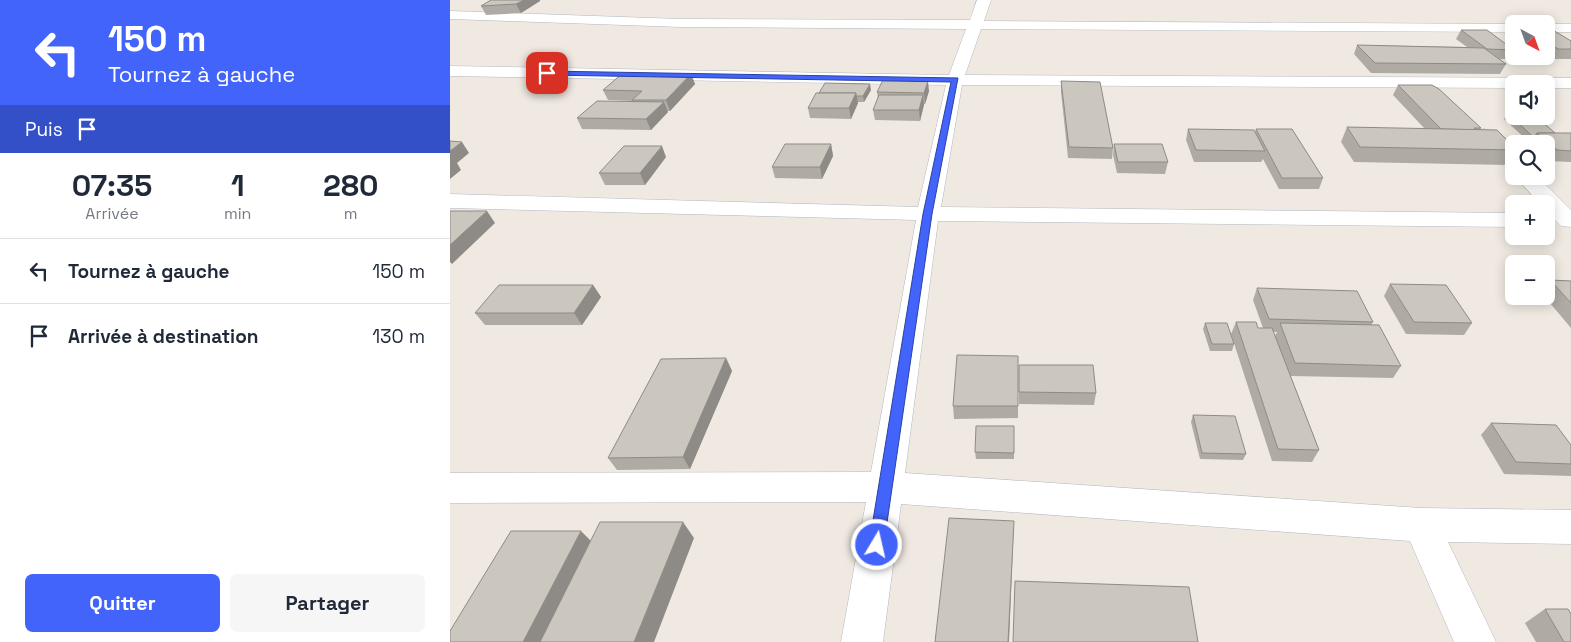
<!DOCTYPE html>
<html lang="fr">
<meta charset="utf-8">
<style>
:root{--surface:#fff;--page:#f6f6f7;--text:#1f2937;--muted:#747a83;--line:#e0e1e3;--accent:#4264fb}
body{margin:0;font-family:"Space Grotesk",sans-serif;background:var(--page);color:var(--text);height:100vh;display:flex;flex-direction:column;font-size:19px;white-space:nowrap}
*{box-sizing:border-box;margin:0}
p{font-size:16px;color:var(--muted)}
.icon{flex:none;width:28px;height:28px;fill:none;stroke:currentColor;stroke-width:2;stroke-linecap:round;stroke-linejoin:round}
.map{position:relative;flex:1;overflow:hidden}
.sheet{display:flex;flex-direction:column;background:var(--surface);width:450px}
.sheet>*{flex:none}
.banner{background:#4264fb;color:#fff;overflow:hidden}
.needle{width:32px;rotate:139deg}
.fabs{position:absolute;left:1055px;top:15px;display:grid;gap:10px}
.fabs a{display:grid;place-items:center;width:50px;height:50px;border-radius:8px;background:var(--surface);box-shadow:0 2px 12px #0003;font-size:25px}
.pin{position:absolute;display:grid;place-items:center;width:42px;height:42px;color:#fff;margin:-21px;border-radius:10px;box-shadow:0 2px 8px #0006}
.me{position:absolute;width:55px;margin:-28px;rotate:9deg;stroke-linejoin:round;filter:drop-shadow(0 0 4px #0008)}
.turn{display:flex;align-items:center;gap:18px;height:105px;padding:0 25px;font-size:22px}
.turn .icon{width:65px;height:65px;stroke-width:2.5}
.turn b{display:block;font-size:35px;line-height:42px}
.then{display:flex;align-items:center;height:48px;padding:0 25px;background:#0003;gap:10px;font-size:19px}
.eta{display:flex;justify-content:space-evenly;align-items:center;height:85px;text-align:center}
.eta b{font-size:30px;font-weight:700;line-height:35px}
.primary-button{display:flex;gap:10px;margin-top:auto;padding:10px 25px}
.primary-button a{flex:1;height:58px;border-radius:8px;background:var(--accent);color:#fff;font-size:20px;font-weight:700;line-height:58px;text-align:center}
.primary-button a+a{background:var(--page);color:var(--text)}
ul{padding:0;list-style:none}
li{display:flex;align-items:center;gap:15px;height:65px;padding:0 25px;border-top:1px solid var(--line)}
li div{flex:1}
li b{display:block;font-size:19px}
li em{font-style:normal}
main{display:flex;flex:1;min-height:0}
.map>svg:first-child{display:block}
</style>
<main>
<section class="sheet">
<div class="banner">
<div class="turn"><svg class="icon" aria-label="left" viewBox="0 0 24 24"><path d="M17 20v-9H6M10 6l-5 5 5 5"/></svg><div><b>150 m</b>Tournez à gauche</div></div>
<div class="then">Puis<svg class="icon" aria-label="arrive" viewBox="0 0 24 24"><path d="M6 21V4h12l-3 4 3 4H6"/></svg></div>
</div>
<div class="eta">
<div><b>07:35</b><p>Arrivée</p></div>
<div><b>1</b><p>min</p></div>
<div><b>280</b><p>m</p></div>
</div>
<ul>
<li><svg class="icon" aria-label="left" viewBox="0 0 24 24"><path d="M17 20v-9H6M10 6l-5 5 5 5"/></svg><div><b>Tournez à gauche</b></div><em>150 m</em></li>
<li><svg class="icon" aria-label="arrive" viewBox="0 0 24 24"><path d="M6 21V4h12l-3 4 3 4H6"/></svg><div><b>Arrivée à destination</b></div><em>130 m</em></li>
</ul>
<div class="primary-button"><a>Quitter</a><a>Partager</a></div>
</section>
<div class="map">
<svg width="1121" height="642" viewBox="0 0 1121 642">
<rect width="100%" height="100%" fill="#efe9e1"/>
<g fill="none" stroke-linecap="round" stroke-linejoin="round">
<defs>
<g id="minor">
<path d="M 527,0 L 541,0 L 534,21 L 1064,24 L 1064,32 L 531,29 L 515,75 L 1121,78 L 1121,88 L 1096,88 L 1096,84 L 1064,84 L 1064,88 L 512,85 L 491,207 L 1064,213 L 1064,227 L 488,221 L 455,473 L 971,508 L 1121,510 L 1121,544 L 998,542 L 1046,642 L 1004,642 L 960,541 L 451,504 L 433,642 L 391,642 L 416,502 L 0,503 L 0,473 L 421,472 L 466,220 L 0,208 L 0,194 L 468,207 L 496,85 L 0,76 L 0,66 L 499,75 L 516,29 L 231,27 L 0,19 L 0,11 L 231,19 L 520,20 Z"/>
<rect x="1096" y="24" width="25" height="8"/>
<path d="M 1034,129 L 1041,131 L 1064,153 L 1064,171 L 1057,169 L 1027,139 L 1024,135 L 1027,131 Z"/>
<path d="M 1065,176 L 1087,176 L 1121,210 L 1121,227 L 1111,226 L 1096,211 L 1096,204 L 1090,204 Z"/>
</g>
</defs>
<!-- minor casing -->
<use href="#minor" stroke="#b4b7c1" stroke-width="1"/>
<!-- minor -->
<use href="#minor" fill="#fff" fill-rule="evenodd"/>
</g>
<!-- wall -->
<g fill="#afaba4" fill-rule="evenodd">
<path d="M 41,0 L 90,0 L 90,1 L 71,13 L 36,15 L 31,6 Z"/>
<path d="M 1096,26 L 1121,41 L 1121,59 L 1102,59 L 1096,55 Z"/>
<path d="M 1011,30 L 1064,49 L 1064,52 L 1060,59 L 1049,59 L 1056,64 L 1050,74 L 921,73 L 904,54 L 907,45 L 1017,47 L 1006,39 Z"/>
<path d="M 241,74 L 245,84 L 220,111 L 217,111 L 218,112 L 201,130 L 132,129 L 127,118 L 183,101 L 158,100 L 153,90 Z"/>
<path d="M 611,81 L 663,148 L 662,159 L 618,158 L 611,92 Z"/>
<path d="M 948,85 L 1031,128 L 1030,130 L 1064,147 L 1064,156 L 1058,165 L 904,162 L 891,142 L 897,127 L 975,129 L 943,95 Z"/>
<path d="M 421,90 L 414,102 L 407,102 L 408,103 L 401,119 L 360,118 L 358,108 Z"/>
<path d="M 479,91 L 475,104 L 474,104 L 470,121 L 425,120 L 423,110 L 428,99 L 427,92 Z"/>
<path d="M 1058,113 L 1105,133 L 1121,133 L 1121,162 L 1099,161 L 1096,159 L 1096,144 L 1080,144 L 1081,142 L 1079,142 L 1054,119 Z"/>
<path d="M 738,129 L 805,132 L 806,129 L 873,178 L 869,189 L 829,189 L 813,159 L 811,162 L 744,162 L 736,140 Z"/>
<path d="M 381,144 L 383,156 L 372,179 L 325,178 L 322,167 Z"/>
<path d="M 664,144 L 718,162 L 715,174 L 667,173 L 663,155 Z"/>
<path d="M 216,157 L 195,185 L 155,185 L 149,173 Z"/>
<path d="M 1100,280 L 1121,281 L 1121,328 L 1094,296 L 1096,296 L 1096,286 Z"/>
<path d="M 940,284 L 1022,323 L 1014,335 L 956,334 L 934,296 Z"/>
<path d="M 143,285 L 151,297 L 132,325 L 35,325 L 25,313 Z"/>
<path d="M 807,288 L 923,322 L 921,325 L 951,366 L 943,378 L 840,376 L 869,450 L 862,462 L 822,461 L 781,334 L 786,322 L 808,328 L 813,328 L 803,300 ZM 823,332 L 827,332 L 825,336 L 836,366 Z"/>
<path d="M 755,323 L 784,344 L 782,351 L 760,351 L 753,329 Z"/>
<path d="M 568,356 L 568,418 L 504,419 L 503,406 Z"/>
<path d="M 276,358 L 282,371 L 240,469 L 167,470 L 158,458 Z"/>
<path d="M 569,365 L 646,393 L 644,405 L 569,404 Z"/>
<path d="M 743,415 L 796,454 L 793,460 L 750,459 L 741,422 Z"/>
<path d="M 1041,423 L 1121,445 L 1121,476 L 1054,474 L 1031,435 Z"/>
<path d="M 564,426 L 564,459 L 526,459 L 525,452 Z"/>
<path d="M 1095,609 L 1121,642 L 1086,642 L 1075,623 Z"/>
</g>
<!-- shaded-wall -->
<g fill="#8e8b86">
<path d="M 74,0 L 90,0 L 90,1 L 71,13 L 66,4 Z"/>
<path d="M 241,74 L 245,84 L 220,111 L 216,100 Z"/>
<path d="M 478,81 L 479,91 L 475,104 L 474,93 Z"/>
<path d="M 420,84 L 421,90 L 414,102 L 413,96 Z"/>
<path d="M 406,93 L 408,103 L 401,119 L 399,108 Z"/>
<path d="M 473,95 L 474,105 L 470,121 L 469,110 Z"/>
<path d="M 214,102 L 218,112 L 201,130 L 196,119 Z"/>
<path d="M 12,142 L 19,153 L 7,163 L 11,170 L 0,179 L 0,151 Z"/>
<path d="M 381,144 L 383,156 L 372,179 L 370,167 Z"/>
<path d="M 212,146 L 216,157 L 195,185 L 190,173 Z"/>
<path d="M 37,211 L 45,223 L 2,264 L 0,262 L 0,245 Z"/>
<path d="M 143,285 L 151,297 L 132,325 L 124,313 Z"/>
<path d="M 276,358 L 282,371 L 240,469 L 233,457 Z"/>
<path d="M 564,521 L 559,642 L 558,642 Z"/>
<path d="M 233,522 L 244,538 L 204,642 L 184,642 Z"/>
<path d="M 131,531 L 142,542 L 92,642 L 73,642 Z"/>
</g>
<!-- building -->
<g fill="#cbc7bf" stroke="#8e8b86">
<path d="M 41,0 L 74,0 L 66,4 L 31,6 Z"/>
<path d="M 1096,26 L 1121,41 L 1121,49 L 1108,49 L 1096,42 Z"/>
<path d="M 1011,30 L 1037,30 L 1064,50 L 1037,49 Z"/>
<path d="M 907,45 L 1034,48 L 1056,64 L 925,63 Z"/>
<path d="M 173,73 L 241,74 L 216,100 L 182,100 L 192,91 L 153,90 Z"/>
<path d="M 433,80 L 478,81 L 474,93 L 427,92 Z"/>
<path d="M 611,81 L 650,82 L 663,148 L 619,147 Z"/>
<path d="M 375,83 L 420,84 L 413,96 L 406,96 L 406,93 L 369,93 Z"/>
<path d="M 948,85 L 982,85 L 989,89 L 1031,128 L 1024,128 L 1026,130 L 991,129 Z"/>
<path d="M 366,93 L 406,93 L 399,108 L 358,108 Z"/>
<path d="M 429,95 L 473,95 L 469,110 L 423,110 Z"/>
<path d="M 147,101 L 214,102 L 196,119 L 127,118 Z"/>
<path d="M 1058,113 L 1064,113 L 1064,116 L 1069,116 L 1072,119 L 1089,119 L 1105,133 L 1087,133 L 1085,136 L 1082,136 Z"/>
<path d="M 897,127 L 1047,130 L 1064,147 L 1064,150 L 910,147 Z"/>
<path d="M 738,129 L 804,130 L 815,151 L 746,150 Z"/>
<path d="M 806,129 L 842,129 L 873,178 L 832,178 Z"/>
<path d="M 1087,133 L 1121,133 L 1121,151 L 1107,150 Z"/>
<path d="M 0,141 L 12,142 L 0,151 Z"/>
<path d="M 335,144 L 381,144 L 370,167 L 322,167 Z"/>
<path d="M 664,144 L 712,144 L 718,162 L 668,162 Z"/>
<path d="M 174,146 L 212,146 L 190,173 L 149,173 Z"/>
<path d="M 0,211 L 37,211 L 0,245 Z"/>
<path d="M 1100,280 L 1121,281 L 1121,303 Z"/>
<path d="M 940,284 L 996,285 L 1022,323 L 964,322 Z"/>
<path d="M 49,285 L 143,285 L 124,313 L 25,313 Z"/>
<path d="M 807,288 L 907,291 L 923,322 L 819,319 Z"/>
<path d="M 786,322 L 806,322 L 808,328 L 822,328 L 869,450 L 828,449 Z"/>
<path d="M 755,323 L 777,323 L 784,344 L 762,344 Z"/>
<path d="M 830,323 L 929,325 L 951,366 L 845,363 Z"/>
<path d="M 507,355 L 568,356 L 568,406 L 503,406 Z"/>
<path d="M 276,358 L 233,457 L 158,458 L 211,359 Z"/>
<path d="M 569,365 L 643,365 L 646,393 L 569,392 Z"/>
<path d="M 743,415 L 785,416 L 796,454 L 752,453 Z"/>
<path d="M 1041,423 L 1106,425 L 1121,445 L 1121,464 L 1066,462 Z"/>
<path d="M 526,426 L 564,426 L 564,453 L 525,452 Z"/>
<path d="M 499,518 L 564,521 L 558,642 L 485,642 Z"/>
<path d="M 150,522 L 233,522 L 184,642 L 90,642 Z"/>
<path d="M 61,531 L 131,531 L 73,642 L 0,642 L 0,631 Z"/>
<path d="M 565,581 L 739,587 L 748,642 L 563,642 Z"/>
<path d="M 1095,609 L 1118,609 L 1121,614 L 1121,642 L 1114,642 Z"/>
</g>
<!-- route -->
<path fill="#4264fb" stroke="#2b41a3" d="M 95,71 L 508,78 L 482,214 L 433,550 L 427,553 L 422,550 L 419,545 L 473,214 L 501,82 L 97,75 L 94,73 Z"/>
</svg>
<div class="fabs">
<a><svg class="needle" viewBox="-14 -14 28 28"><path d="M0-13l5 13h-10z" fill="#e53935"/><path d="M0 13l5-13h-10z" fill="#747a83"/></svg></a>
<a><svg class="icon" aria-label="sound" viewBox="0 0 24 24"><path d="M4 9h4l5-4v14l-5-4H4zM17 9q2 3 0 6"/></svg></a>
<a><svg class="icon" aria-label="search" viewBox="0 0 24 24"><circle cx="10" cy="10" r="6"/><path d="M15 15l6 6"/></svg></a>
<a>+</a>
<a>−</a>
</div>
<div class="pin" style="left:97px;top:73px;background:#d93025"><svg class="icon" aria-label="arrive" viewBox="0 0 24 24"><path d="M6 21V4h12l-3 4 3 4H6"/></svg></div>
<svg class="me" style="left:427px;top:545px" viewBox="-20 -20 40 40"><circle r="17" fill="#4264fb" stroke="#fff" stroke-width="3"/><path d="M0-11L8 9 0 5-8 9z" fill="#fff"/></svg>
</div>
</main>
